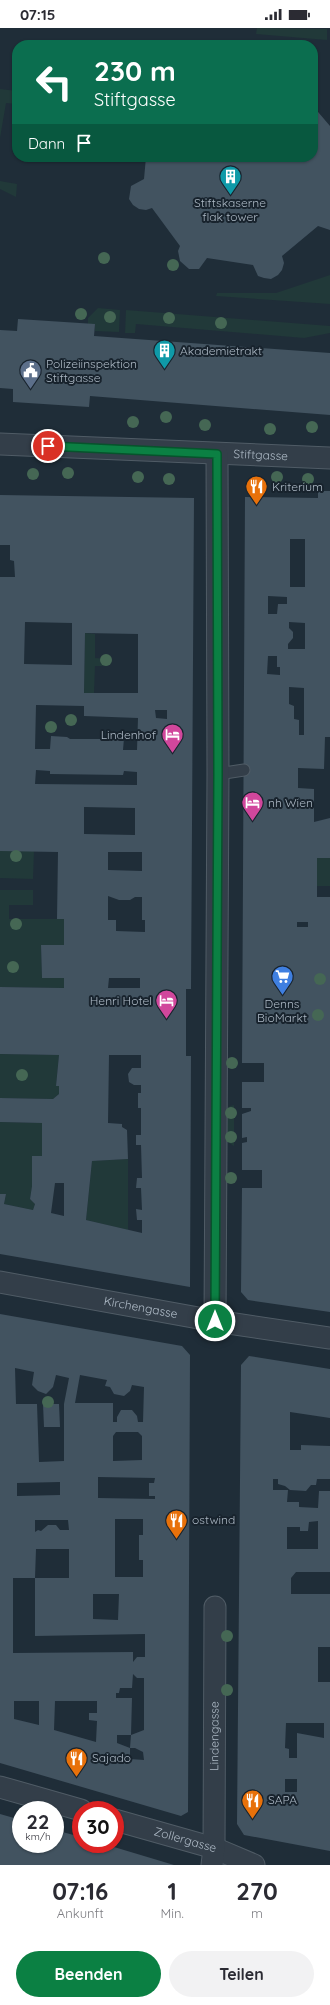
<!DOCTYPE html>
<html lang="de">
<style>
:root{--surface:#fff;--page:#f2f2f3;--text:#2b2b33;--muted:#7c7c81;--accent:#0b8043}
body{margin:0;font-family:Quicksand,sans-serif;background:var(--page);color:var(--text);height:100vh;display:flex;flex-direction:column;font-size:15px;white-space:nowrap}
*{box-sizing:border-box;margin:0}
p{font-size:13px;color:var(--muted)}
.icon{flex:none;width:22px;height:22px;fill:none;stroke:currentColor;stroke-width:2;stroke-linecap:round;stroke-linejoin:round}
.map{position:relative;height:1837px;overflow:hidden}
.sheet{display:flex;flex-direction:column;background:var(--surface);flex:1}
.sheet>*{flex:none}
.hud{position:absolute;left:12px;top:12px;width:306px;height:122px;border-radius:16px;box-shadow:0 1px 3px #0004;background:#0b6e4f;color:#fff;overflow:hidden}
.speed{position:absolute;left:12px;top:1773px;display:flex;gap:8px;font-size:20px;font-weight:700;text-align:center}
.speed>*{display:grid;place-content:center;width:52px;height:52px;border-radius:50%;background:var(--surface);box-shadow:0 1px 3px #0004;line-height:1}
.speed small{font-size:10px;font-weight:400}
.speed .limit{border:6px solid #d22;background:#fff;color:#111}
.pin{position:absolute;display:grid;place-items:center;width:34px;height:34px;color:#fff;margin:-17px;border:2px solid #fff;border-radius:50%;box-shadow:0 1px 4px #0007}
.me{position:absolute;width:44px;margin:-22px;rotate:0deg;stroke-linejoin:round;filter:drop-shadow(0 0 3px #0008)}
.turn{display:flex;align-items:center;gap:14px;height:84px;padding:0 16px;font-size:18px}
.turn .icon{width:52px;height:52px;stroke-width:2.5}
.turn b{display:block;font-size:28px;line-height:34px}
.then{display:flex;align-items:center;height:38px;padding:0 16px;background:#0003;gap:8px;font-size:15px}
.eta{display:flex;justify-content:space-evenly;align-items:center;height:68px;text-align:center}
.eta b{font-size:24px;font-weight:700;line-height:28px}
.cta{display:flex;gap:8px;margin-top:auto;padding:8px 16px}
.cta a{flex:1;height:46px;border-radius:24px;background:var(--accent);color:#fff;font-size:16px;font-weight:700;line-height:46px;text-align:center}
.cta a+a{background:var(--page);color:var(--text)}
.status{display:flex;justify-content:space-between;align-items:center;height:28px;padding:0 20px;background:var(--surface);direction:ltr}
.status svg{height:11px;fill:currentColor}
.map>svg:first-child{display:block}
</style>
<div class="status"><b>07:15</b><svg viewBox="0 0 49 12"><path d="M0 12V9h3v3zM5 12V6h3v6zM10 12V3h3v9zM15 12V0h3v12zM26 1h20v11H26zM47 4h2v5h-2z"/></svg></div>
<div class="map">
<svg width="330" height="1837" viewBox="0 0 330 1837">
<rect width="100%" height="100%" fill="#1f2d38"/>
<!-- green -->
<g fill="#213939">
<path d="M 257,0 L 327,1 L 327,12 L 256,6 Z"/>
<path d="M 0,61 L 17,63 L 17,76 L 6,75 L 0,110 Z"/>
<path d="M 0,153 L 17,156 L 16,169 L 0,161 Z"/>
<path d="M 330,247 L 330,276 L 216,268 L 217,265 L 276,265 Z"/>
<path d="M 98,280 L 120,282 L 119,304 L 95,303 L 95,296 L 88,296 L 88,290 Z"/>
<path d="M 126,282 L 330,298 L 330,305 L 304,310 L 136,296 L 135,305 L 125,305 Z"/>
<path d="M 85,605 L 95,606 L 95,630 L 108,631 L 108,638 L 95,638 L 94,665 L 84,665 Z"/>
<path d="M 0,823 L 34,823 L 33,851 L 0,850 Z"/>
<rect x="317" y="830" width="13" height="28"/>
<path d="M 0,862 L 33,862 L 33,877 L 9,877 L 9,891 L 64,891 L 64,917 L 41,917 L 42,950 L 64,950 L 64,960 L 0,959 Z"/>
<path d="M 0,1026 L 59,1027 L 56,1058 L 59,1058 L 59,1066 L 53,1071 L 0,1070 Z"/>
<path d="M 234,1077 L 234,1118 L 226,1113 L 226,1083 L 230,1078 Z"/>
<path d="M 0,1094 L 42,1095 L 42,1128 L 32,1128 L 32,1158 L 30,1171 L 35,1176 L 33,1182 L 4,1176 L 6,1166 L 0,1166 Z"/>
<path d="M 128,1131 L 128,1202 L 86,1192 L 92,1133 Z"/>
</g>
<!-- building -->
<g fill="#425360" fill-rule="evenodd">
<path d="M 313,78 L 330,98 L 330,202 L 318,198 L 282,228 L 284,235 L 282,242 L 278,247 L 271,251 L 264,250 L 258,248 L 253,237 L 207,230 L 199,241 L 189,241 L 180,233 L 178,223 L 180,218 L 152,180 L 146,182 L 139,181 L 133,177 L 129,171 L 131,158 L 144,151 L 146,129 L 313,129 Z"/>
<path d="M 18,291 L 95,296 L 94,308 L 330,325 L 330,387 L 90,368 L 89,379 L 13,374 L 13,361 L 0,360 L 0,302 L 17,303 Z"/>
<path d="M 318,463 L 330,463 L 330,709 L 325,709 L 324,741 L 298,740 L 298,760 L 314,761 L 314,794 L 330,790 L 330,830 L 317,830 L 317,869 L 330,869 L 330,1284 L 248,1272 L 241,1264 L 242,1160 L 262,1160 L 262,1142 L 242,1142 L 242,1115 L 247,1114 L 247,1109 L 242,1110 L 242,1086 L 251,1083 L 251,1080 L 242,1080 L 242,1054 L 264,1054 L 264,1035 L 242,1035 L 245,469 L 318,470 ZM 290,511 L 305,511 L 305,559 L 290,559 ZM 268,568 L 287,569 L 287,576 L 278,576 L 277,586 L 268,586 ZM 289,594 L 305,595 L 305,621 L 288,621 L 288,616 L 293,610 L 293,604 L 289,600 ZM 268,628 L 277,628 L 277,639 L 280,639 L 280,647 L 267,646 ZM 289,659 L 304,660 L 304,707 L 299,707 L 299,692 L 294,691 L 294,678 L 289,676 ZM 297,894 L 308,894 L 308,899 L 297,899 Z"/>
<path d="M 0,467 L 194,470 L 191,961 L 186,961 L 186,1028 L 191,1028 L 190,1259 L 0,1226 L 0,1166 L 6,1166 L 4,1176 L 33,1182 L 35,1176 L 30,1171 L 32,1158 L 32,1128 L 42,1128 L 42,1095 L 0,1094 L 0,1070 L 53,1071 L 59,1066 L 59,1058 L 56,1058 L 59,1027 L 0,1026 L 0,959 L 64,960 L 64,950 L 42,950 L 41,917 L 64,917 L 64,891 L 57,891 L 58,824 L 0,823 L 0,549 L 15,549 L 14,533 L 10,532 L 10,517 L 0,517 ZM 25,594 L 72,595 L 72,637 L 24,636 ZM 85,605 L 138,606 L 138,665 L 84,665 ZM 36,677 L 84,678 L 84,688 L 138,690 L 137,722 L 123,722 L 124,710 L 106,709 L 105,711 L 70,711 L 67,709 L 51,708 L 50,721 L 35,721 ZM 155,682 L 167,682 L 167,691 L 156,690 ZM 36,742 L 50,743 L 50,746 L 123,747 L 124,743 L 137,744 L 137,757 L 35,756 ZM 84,779 L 135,780 L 135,807 L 84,806 ZM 108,824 L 142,824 L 142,843 L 108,842 ZM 108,868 L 119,872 L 130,872 L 135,869 L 142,869 L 142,892 L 145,892 L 145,904 L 116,903 L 116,892 L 108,892 ZM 109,950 L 140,950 L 140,960 L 108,960 ZM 109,1027 L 141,1027 L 141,1040 L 132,1040 L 128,1046 L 129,1054 L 134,1057 L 141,1057 L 141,1065 L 138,1065 L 138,1080 L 141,1080 L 141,1107 L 136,1107 L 136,1117 L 141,1117 L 142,1150 L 137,1150 L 136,1160 L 141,1160 L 142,1182 L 136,1181 L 137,1192 L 142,1192 L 142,1205 L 86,1192 L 92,1133 L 128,1131 L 127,1102 L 122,1099 L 122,1096 L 108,1095 ZM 55,1155 L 64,1155 L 64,1188 L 51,1185 Z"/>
<path d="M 0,1286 L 182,1318 L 190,1327 L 188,1784 L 181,1788 L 0,1735 ZM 15,1340 L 34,1344 L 32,1357 L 38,1363 L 46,1366 L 53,1359 L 56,1347 L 69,1350 L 64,1376 L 64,1433 L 39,1434 L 37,1376 L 16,1376 ZM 80,1347 L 107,1352 L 105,1358 L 110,1359 L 114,1366 L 124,1368 L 130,1363 L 132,1357 L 144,1359 L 143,1394 L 138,1394 L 137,1388 L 132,1382 L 121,1382 L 117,1389 L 117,1394 L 113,1394 L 113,1375 L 75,1375 ZM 116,1404 L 138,1404 L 142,1408 L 142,1432 L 113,1433 L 113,1408 ZM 98,1449 L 155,1450 L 154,1455 L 149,1455 L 149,1468 L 155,1468 L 155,1471 L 98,1470 ZM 60,1454 L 60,1467 L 17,1468 L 17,1455 ZM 115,1491 L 143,1491 L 143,1507 L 139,1507 L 139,1532 L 143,1532 L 143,1549 L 115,1549 ZM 35,1492 L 68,1492 L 69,1502 L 60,1502 L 56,1497 L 48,1497 L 41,1503 L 38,1502 L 35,1504 ZM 36,1521 L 69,1521 L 69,1550 L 35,1550 ZM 13,1550 L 35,1550 L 35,1608 L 145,1606 L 145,1629 L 137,1629 L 133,1634 L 133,1624 L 13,1625 ZM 93,1566 L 119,1566 L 118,1592 L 93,1591 ZM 133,1646 L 137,1650 L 144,1650 L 144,1702 L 131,1707 L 130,1720 L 135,1720 L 143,1724 L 144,1732 L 130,1731 L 130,1720 L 117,1715 L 117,1707 L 131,1707 L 132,1670 L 116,1670 L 116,1665 L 119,1665 L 120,1660 L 132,1660 ZM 14,1673 L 39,1673 L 39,1697 L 14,1691 ZM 55,1673 L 97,1673 L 97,1685 L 89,1685 L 89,1692 L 97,1693 L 96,1714 L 54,1702 Z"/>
<path d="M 249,1328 L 330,1341 L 330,1390 L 290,1384 L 290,1422 L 301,1422 L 301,1417 L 330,1418 L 330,1451 L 317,1451 L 316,1457 L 311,1457 L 306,1463 L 290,1462 L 285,1458 L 278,1456 L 278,1451 L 273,1451 L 273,1462 L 288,1462 L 287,1474 L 299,1474 L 299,1479 L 318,1480 L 319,1463 L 330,1463 L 330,1544 L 296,1544 L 291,1550 L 291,1566 L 330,1566 L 330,1619 L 318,1619 L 318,1654 L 330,1654 L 330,1823 L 244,1807 L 237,1796 L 241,1337 ZM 318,1493 L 318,1521 L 287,1521 L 287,1499 L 300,1499 L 300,1503 L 308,1503 L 309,1494 ZM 286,1695 L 324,1695 L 324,1710 L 297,1705 L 297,1730 L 289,1730 L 289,1721 L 285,1720 ZM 285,1751 L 297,1751 L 297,1764 L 285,1764 Z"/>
<path d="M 43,1376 L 59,1376 L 60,1399 L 44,1399 Z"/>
<path d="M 0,1786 L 21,1792 L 21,1816 L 55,1816 L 55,1802 L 81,1809 L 81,1816 L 104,1816 L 174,1837 L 0,1837 Z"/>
</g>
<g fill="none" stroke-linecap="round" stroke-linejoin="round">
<defs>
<path id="service" d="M 218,746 L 244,742"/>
<g id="minor">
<path id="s1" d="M 0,416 L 330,430"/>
<path id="s2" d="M 0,1254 L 215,1293 L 330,1310"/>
<path d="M 215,1293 L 218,746 L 217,426"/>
<path d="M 0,1759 L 81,1782"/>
<path id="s3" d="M 115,1792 L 214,1820 L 254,1837"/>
<path id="s4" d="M 212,1837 L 214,1820 L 215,1579"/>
</g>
</defs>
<!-- service casing -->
<use href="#service" stroke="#505c66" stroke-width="13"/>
<!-- minor casing -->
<use href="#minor" stroke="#505c66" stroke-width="23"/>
<!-- service -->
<use href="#service" stroke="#333e49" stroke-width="11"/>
<!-- minor -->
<use href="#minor" stroke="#333e49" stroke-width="21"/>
</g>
<!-- trees -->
<g fill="#456754">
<circle cx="104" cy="230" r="6"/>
<circle cx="173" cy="237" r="6"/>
<circle cx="81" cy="286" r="6"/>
<circle cx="110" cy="289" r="6"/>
<circle cx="169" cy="290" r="6"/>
<circle cx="221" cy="295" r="6"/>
<circle cx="166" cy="389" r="6"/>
<circle cx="133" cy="394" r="6"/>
<circle cx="205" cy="397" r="6"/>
<circle cx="312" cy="399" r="6"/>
<circle cx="270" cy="401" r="6"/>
<circle cx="68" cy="445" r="6"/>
<circle cx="33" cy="446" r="6"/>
<circle cx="138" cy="449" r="6"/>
<circle cx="277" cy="449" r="6"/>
<circle cx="169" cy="451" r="6"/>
<circle cx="308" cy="451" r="6"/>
<circle cx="106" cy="632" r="6"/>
<circle cx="71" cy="692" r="6"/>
<circle cx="51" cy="699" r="6"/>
<circle cx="16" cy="828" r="6"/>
<circle cx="16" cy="896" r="6"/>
<circle cx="13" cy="939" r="6"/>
<circle cx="320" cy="951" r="6"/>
<circle cx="318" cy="987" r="6"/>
<circle cx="232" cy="1035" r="6"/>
<circle cx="22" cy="1047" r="6"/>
<circle cx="231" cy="1085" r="6"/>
<circle cx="231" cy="1109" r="6"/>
<circle cx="231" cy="1150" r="6"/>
<circle cx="48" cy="1374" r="6"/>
<circle cx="227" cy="1608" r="6"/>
<circle cx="227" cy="1662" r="6"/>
</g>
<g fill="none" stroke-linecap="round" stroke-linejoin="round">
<defs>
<path id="route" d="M 48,418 L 217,426 L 218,746 L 215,1293"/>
</defs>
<!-- route casing -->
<use href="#route" stroke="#07532c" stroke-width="10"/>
<!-- route -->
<use href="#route" stroke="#0b8043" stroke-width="7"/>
</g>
<!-- icons -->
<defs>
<symbol id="building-pin" viewBox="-11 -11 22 30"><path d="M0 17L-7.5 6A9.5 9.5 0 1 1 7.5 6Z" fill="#0f9aa8" stroke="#18232d"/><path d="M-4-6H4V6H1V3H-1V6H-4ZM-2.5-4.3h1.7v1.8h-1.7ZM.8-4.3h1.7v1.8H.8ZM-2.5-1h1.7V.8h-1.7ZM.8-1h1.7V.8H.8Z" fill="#fff"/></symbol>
<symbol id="civic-pin" viewBox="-11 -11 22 30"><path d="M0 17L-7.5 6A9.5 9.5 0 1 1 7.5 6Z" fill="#5c6f8a" stroke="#18232d"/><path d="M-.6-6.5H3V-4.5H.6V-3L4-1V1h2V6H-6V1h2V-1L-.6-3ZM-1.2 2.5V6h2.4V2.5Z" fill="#fff"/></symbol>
<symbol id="restaurant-pin" viewBox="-11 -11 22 30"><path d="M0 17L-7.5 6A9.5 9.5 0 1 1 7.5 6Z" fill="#e8710a" stroke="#18232d"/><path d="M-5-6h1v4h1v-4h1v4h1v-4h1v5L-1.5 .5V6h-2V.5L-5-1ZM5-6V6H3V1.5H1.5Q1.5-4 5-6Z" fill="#fff"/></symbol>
<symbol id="hotel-pin" viewBox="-11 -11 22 30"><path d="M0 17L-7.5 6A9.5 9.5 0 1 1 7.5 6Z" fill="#d1479c" stroke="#18232d"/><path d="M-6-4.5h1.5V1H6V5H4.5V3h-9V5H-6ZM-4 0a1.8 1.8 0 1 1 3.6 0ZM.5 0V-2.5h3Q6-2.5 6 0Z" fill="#fff"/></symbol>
<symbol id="supermarket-pin" viewBox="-11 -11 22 30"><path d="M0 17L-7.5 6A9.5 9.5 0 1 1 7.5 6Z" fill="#3f7fe0" stroke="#18232d"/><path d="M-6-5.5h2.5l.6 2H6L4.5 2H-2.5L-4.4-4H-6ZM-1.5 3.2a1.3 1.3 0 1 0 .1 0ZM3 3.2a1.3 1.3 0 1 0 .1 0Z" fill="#fff"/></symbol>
</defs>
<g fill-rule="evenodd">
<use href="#building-pin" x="218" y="136" width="25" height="34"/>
<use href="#building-pin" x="152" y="310" width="25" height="34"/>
<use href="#civic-pin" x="18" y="330" width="25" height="34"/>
<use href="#restaurant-pin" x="244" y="446" width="25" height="34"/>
<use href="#hotel-pin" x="160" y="694" width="25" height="34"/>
<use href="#hotel-pin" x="240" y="762" width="25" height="34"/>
<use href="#supermarket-pin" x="270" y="936" width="25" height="34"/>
<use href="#hotel-pin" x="154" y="960" width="25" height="34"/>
<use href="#restaurant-pin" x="164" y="1480" width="25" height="34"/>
<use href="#restaurant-pin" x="64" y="1718" width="25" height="34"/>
<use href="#restaurant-pin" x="240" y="1760" width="25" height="34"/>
</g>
<g text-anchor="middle" stroke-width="4" stroke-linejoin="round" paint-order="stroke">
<!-- poi labels -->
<g font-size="12" fill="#adb9c5" stroke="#18232d" text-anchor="start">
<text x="230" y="179" text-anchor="middle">Stiftskaserne<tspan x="230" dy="14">flak tower</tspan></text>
<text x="180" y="327">Akademietrakt</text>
<text x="46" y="340">Polizeiinspektion<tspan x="46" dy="14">Stiftgasse</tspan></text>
<text x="272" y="463">Kriterium</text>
<text x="156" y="711" text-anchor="end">Lindenhof</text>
<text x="268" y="779">nh Wien</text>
<text x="152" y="977" text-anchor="end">Henri Hotel</text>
<text x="282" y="980" text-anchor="middle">Denns<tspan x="282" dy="14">BioMarkt</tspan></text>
<text x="192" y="1496">ostwind</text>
<text x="92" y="1734">Sajado</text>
<text x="268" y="1776">SAPA</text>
</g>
<!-- street labels -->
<g font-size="12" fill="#adb9c5" stroke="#18232d">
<text dy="4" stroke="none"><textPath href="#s1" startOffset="261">Stiftgasse</textPath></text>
<text dy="4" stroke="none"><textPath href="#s2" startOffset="143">Kirchengasse</textPath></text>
<text dy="4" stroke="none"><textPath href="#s4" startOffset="129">Lindengasse</textPath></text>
<text dy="4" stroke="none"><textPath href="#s3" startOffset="73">Zollergasse</textPath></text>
</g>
</g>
</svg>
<div class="speed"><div>22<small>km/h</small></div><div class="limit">30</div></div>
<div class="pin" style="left:48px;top:418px;background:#d93025"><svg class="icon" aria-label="arrive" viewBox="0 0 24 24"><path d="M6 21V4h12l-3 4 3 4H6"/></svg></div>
<svg class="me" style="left:215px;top:1293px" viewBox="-20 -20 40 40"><circle r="17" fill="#0b8043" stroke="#fff" stroke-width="3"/><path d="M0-11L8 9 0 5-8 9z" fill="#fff"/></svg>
<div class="hud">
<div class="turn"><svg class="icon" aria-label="left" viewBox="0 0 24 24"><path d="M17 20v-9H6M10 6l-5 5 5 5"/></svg><div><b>230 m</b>Stiftgasse</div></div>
<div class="then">Dann<svg class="icon" aria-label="arrive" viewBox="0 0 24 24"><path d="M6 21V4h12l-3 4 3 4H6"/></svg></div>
</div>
</div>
<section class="sheet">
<div class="eta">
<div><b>07:16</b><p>Ankunft</p></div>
<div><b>1</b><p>Min.</p></div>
<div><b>270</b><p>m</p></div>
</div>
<div class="cta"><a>Beenden</a><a>Teilen</a></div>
</section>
